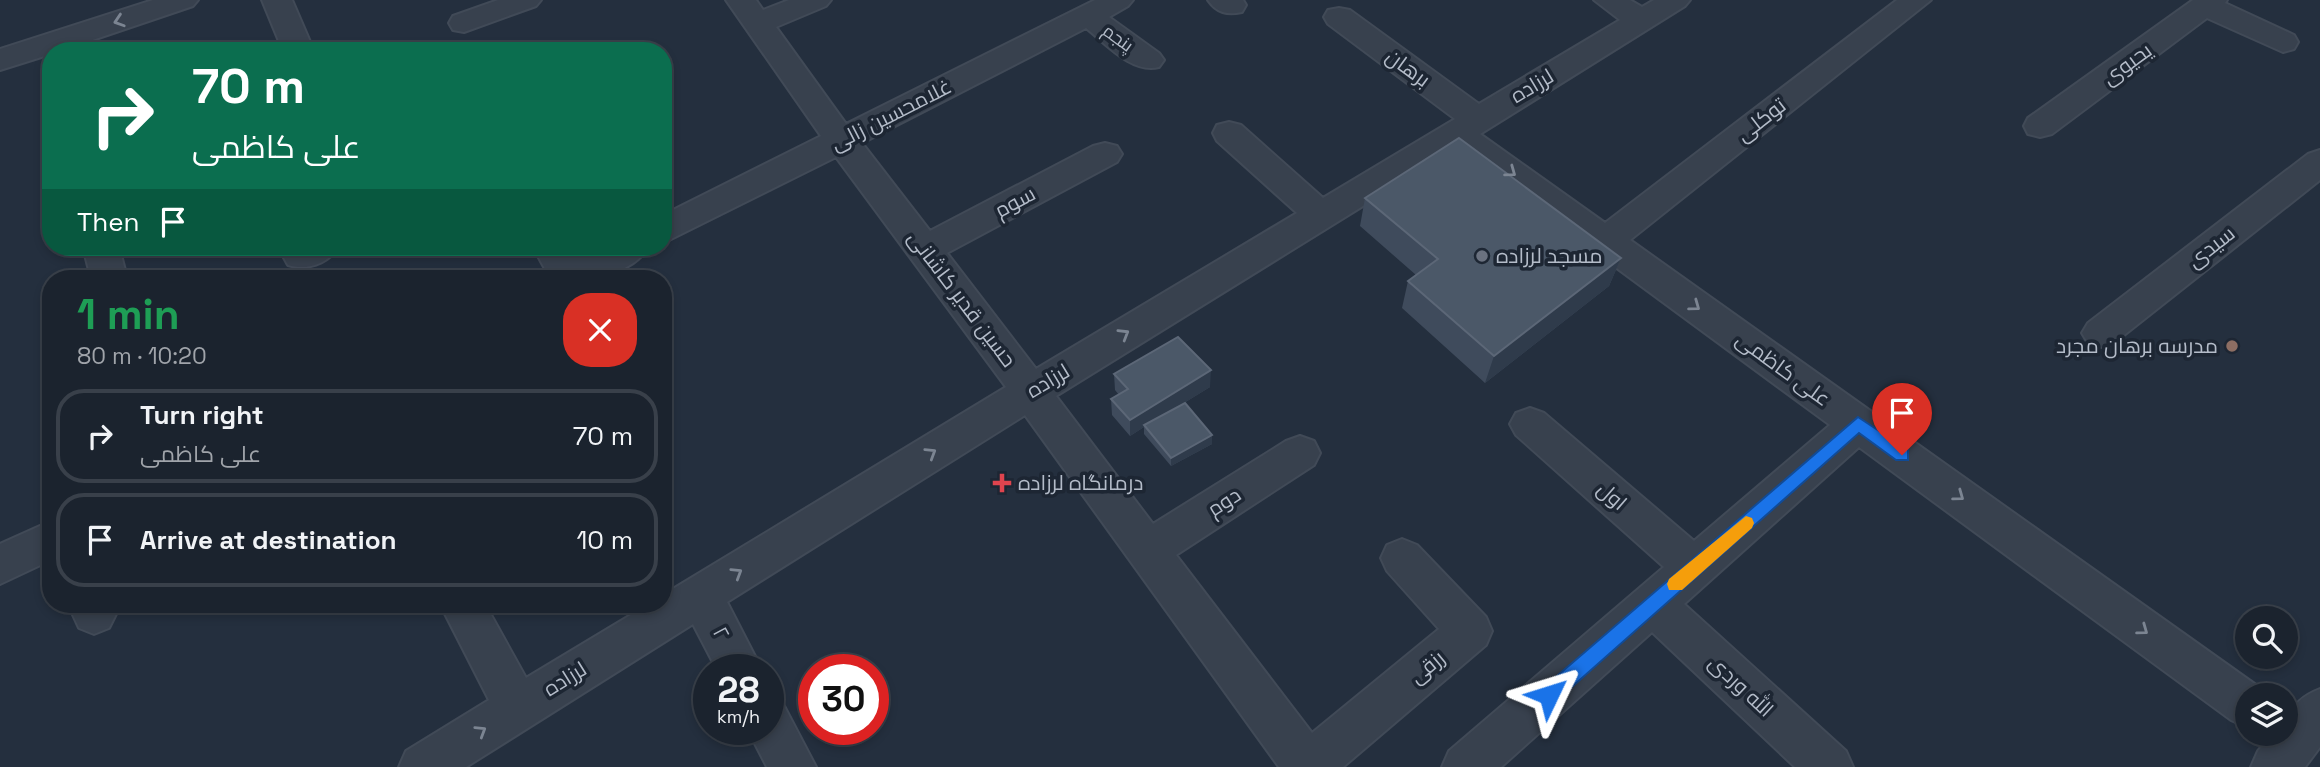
<!DOCTYPE html>
<meta charset="utf-8">
<style>
:root{--surface:#1b232e;--page:#282f3a;--text:#f1f3f6;--muted:#a0a4aa;--line:#39404a}
body{margin:0;font-family:"Space Grotesk",Cairo,sans-serif;background:var(--page);color:var(--text);height:100vh;display:flex;flex-direction:column;font-size:26px;white-space:nowrap}
*{box-sizing:border-box;margin:0}
p{font-size:23px;color:var(--muted)}
.icon{flex:none;width:38px;height:38px;fill:none;stroke:currentColor;stroke-width:2;stroke-linecap:round;stroke-linejoin:round}
.map{position:relative;flex:1;overflow:hidden}
.drawer{position:absolute;left:42px;top:270px;width:630px;height:343px;display:flex;flex-direction:column;background:var(--surface);border-radius:28px;box-shadow:0 4px 10px #0003,0 0 0 2px var(--line)}
.drawer>*{flex:none}
.banner{position:absolute;left:42px;top:42px;width:630px;height:214px;border-radius:28px;box-shadow:0 4px 10px #0003,0 0 0 2px var(--line);background:#0b6e4f;color:#fff;overflow:hidden}
.controls{position:absolute;left:2235px;top:606px;display:grid;gap:14px}
.controls a{display:grid;place-items:center;width:63px;height:63px;border-radius:50%;background:var(--surface);box-shadow:0 4px 10px #0003,0 0 0 2px var(--line);font-size:35px}
.speed{position:absolute;left:693px;top:654px;display:flex;gap:14px;font-size:35px;font-weight:700;text-align:center}
.speed>*{display:grid;place-content:center;width:91px;height:91px;border-radius:50%;background:var(--surface);box-shadow:0 4px 10px #0003,0 0 0 2px var(--line);line-height:1}
.speed small{font-size:18px;font-weight:400}
.speed .limit{border:10px solid #d22;background:#fff;color:#111}
.pin{position:absolute;display:grid;place-items:center;width:60px;height:60px;color:#fff;margin:-72px -30px;border-radius:50% 50% 50% 0;rotate:-45deg;box-shadow:0 0 7px #0007}
.pin .icon{rotate:45deg}
.me{position:absolute;width:77px;margin:-38px;rotate:49deg;stroke-linejoin:round;filter:drop-shadow(0 0 5px #0008)}
.turn{display:flex;align-items:center;gap:24px;height:147px;padding:0 35px;font-size:32px}
.turn .icon{width:91px;height:91px;stroke-width:2.5}
.turn b{display:block;font-size:49px;line-height:60px}
.then{display:flex;align-items:center;height:66px;padding:0 35px;background:#0003;gap:14px;font-size:26px}
.round{display:grid;place-items:center;flex:none;width:74px;height:74px;border-radius:28px;background:var(--page)}
.summary{display:flex;align-items:center;justify-content:space-between;height:119px;padding:0 35px}
h1{font-size:42px;font-weight:600;line-height:52px;color:#1e9e55}
ul{padding:0;list-style:none}
li{display:flex;align-items:center;gap:21px;height:94px;margin:0 14px 10px;padding:0 21px;border:4px solid var(--line);border-radius:28px}
li div{flex:1}
li b{display:block;font-size:26px}
li em{font-style:normal}
.map>svg:first-child{display:block}
</style>
<div class="map">
<svg width="2320" height="767" viewBox="0 0 2320 767">
<rect width="100%" height="100%" fill="#242f3e"/>
<g fill="none" stroke-linecap="round" stroke-linejoin="round">
<defs>
<g id="minor">
<path d="M 153,0 L 198,0 L 193,6 L 60,51 L 51,51 L 51,54 L 0,70 L 0,49 Z"/>
<path d="M 262,0 L 292,0 L 314,51 L 283,51 Z"/>
<path d="M 498,0 L 541,0 L 536,6 L 464,32 L 453,30 L 449,23 L 453,16 Z"/>
<path d="M 726,0 L 756,0 L 763,10 L 789,0 L 831,0 L 826,6 L 776,27 L 846,124 L 1095,0 L 1133,0 L 1128,6 L 1109,17 L 1159,53 L 1164,60 L 1159,67 C 1132,74 1106,44 1086,28 L 862,143 L 930,231 L 1093,146 L 1105,143 L 1117,146 L 1122,154 L 1117,162 L 947,253 L 1036,369 L 1297,213 L 1217,141 L 1213,133 L 1217,125 L 1229,122 L 1241,125 L 1323,198 L 1455,119 L 1328,24 L 1324,17 L 1328,10 L 1339,8 L 1350,10 L 1479,104 L 1620,20 L 1594,0 L 1630,0 L 1642,7 L 1654,0 L 1690,0 L 1685,6 L 1480,134 L 1605,223 L 1897,0 L 1931,0 L 1630,240 L 2263,690 L 2265,695 L 2247,695 L 2247,727 L 2231,720 L 1859,447 L 1684,604 L 1846,751 L 1853,767 L 1795,767 L 1652,632 L 1501,767 L 1442,767 L 1449,751 L 1664,567 L 1516,435 L 1510,424 L 1516,413 L 1530,408 L 1544,413 L 1694,541 L 1830,425 L 1455,149 L 1056,396 L 1153,524 L 1286,441 L 1300,436 L 1314,441 L 1320,453 L 1314,465 L 1176,555 L 1312,733 L 1439,629 L 1387,571 L 1381,558 L 1387,545 L 1402,539 L 1417,545 L 1486,617 L 1492,631 L 1486,645 L 1343,767 L 1279,767 L 1025,415 L 727,602 L 762,670 L 717,670 L 693,624 L 466,767 L 399,767 L 406,751 L 489,700 L 440,604 L 485,604 L 526,678 L 649,604 L 663,604 L 663,595 L 1006,387 L 836,157 L 663,243 L 663,215 L 821,136 Z"/>
<path d="M 1208,0 L 1243,0 L 1246,5 L 1242,12 C 1227,15 1217,13 1208,0 Z"/>
<path d="M 2193,0 L 2227,0 L 2225,3 L 2294,35 L 2298,42 L 2294,49 L 2283,52 L 2207,18 L 2052,134 L 2040,137 L 2028,134 L 2024,126 L 2028,118 Z"/>
<path d="M 2320,150 L 2320,180 L 2114,343 L 2101,347 L 2088,343 L 2082,333 L 2088,323 L 2308,154 Z"/>
<path d="M 83,247 L 119,247 L 127,278 L 91,278 Z"/>
<path d="M 288,247 L 338,247 C 328,264 306,271 288,265 L 283,256 Z"/>
<path d="M 533,247 L 569,247 L 576,258 L 599,247 L 648,247 C 630,279 582,278 550,278 Z"/>
<path d="M 51,521 L 51,560 L 0,584 L 0,544 Z"/>
<path d="M 68,604 L 112,604 L 116,614 L 109,628 L 94,634 L 79,628 Z"/>
<path d="M 2320,689 L 2320,747 L 2305,767 L 2251,767 L 2258,751 L 2273,733 L 2286,733 C 2286,710 2299,697 2320,689 Z"/>
<path d="M 768,700 L 784,706 L 816,767 L 767,767 L 748,730 L 768,730 Z"/>
</g>
</defs>
<!-- minor casing -->
<use href="#minor" stroke="#414a57" stroke-width="4"/>
<!-- minor -->
<use href="#minor" fill="#38414e" fill-rule="evenodd"/>
</g>
<!-- wall -->
<g fill="#3f4b5c">
<path d="M 1365,198 L 1621,258 L 1609,286 L 1485,383 L 1402,308 L 1408,281 L 1416,275 L 1360,226 Z"/>
<path d="M 1114,374 L 1210,387 L 1179,406 L 1212,444 L 1171,466 L 1144,434 L 1144,427 L 1130,436 L 1112,415 L 1111,399 L 1119,395 L 1115,390 Z"/>
</g>
<!-- shaded-wall -->
<g fill="#2f3b4b">
<path d="M 1621,258 L 1609,286 L 1485,383 L 1494,356 Z"/>
<path d="M 1211,370 L 1210,387 L 1145,427 L 1144,425 L 1144,427 L 1130,436 L 1130,420 Z"/>
<path d="M 1212,435 L 1212,444 L 1171,466 L 1171,458 Z"/>
</g>
<!-- building -->
<g fill="#4b5868" stroke="#5c6777" stroke-width="2">
<path d="M 1459,138 L 1621,258 L 1494,356 L 1408,281 L 1438,259 L 1365,198 Z"/>
<path d="M 1178,337 L 1211,370 L 1130,420 L 1111,399 L 1128,389 L 1114,374 Z"/>
<path d="M 1185,403 L 1212,435 L 1171,458 L 1144,425 Z"/>
</g>
<!-- one-way arrows -->
<defs><path id="oneway-chevron" d="M-2-3.5L2.5 0L-2 3.5" fill="none" stroke-width="1.6" stroke-linecap="round" stroke-linejoin="round" transform="scale(1.75)"/></defs>
<g stroke="#7c8592">
<use href="#oneway-chevron" transform="translate(119 21) rotate(162)"/>
<use href="#oneway-chevron" transform="translate(1511 172) rotate(36)"/>
<use href="#oneway-chevron" transform="translate(1695 306) rotate(36)"/>
<use href="#oneway-chevron" transform="translate(1124 334) rotate(-31)"/>
<use href="#oneway-chevron" transform="translate(931 453) rotate(-32)"/>
<use href="#oneway-chevron" transform="translate(1959 496) rotate(36)"/>
<use href="#oneway-chevron" transform="translate(737 573) rotate(-32)"/>
<use href="#oneway-chevron" transform="translate(2143 630) rotate(36)"/>
<use href="#oneway-chevron" transform="translate(481 731) rotate(-32)"/>
</g>
<!-- route -->
<path fill="#1a73e8" stroke="#114b97" stroke-width="2" d="M 1858,417 L 1908,450 L 1908,460 L 1896,460 L 1859,433 L 1556,701 L 1549,704 L 1543,701 L 1540,695 L 1543,688 Z"/>
<!-- slow -->
<path fill="#f59e0b" d="M 1746,516 L 1752,518 L 1754,523 L 1752,528 L 1682,590 L 1669,590 L 1667,584 L 1669,579 Z"/>
<!-- markers -->
<circle fill="#6b7280" stroke="#1d2633" stroke-width="2.5" cx="1482" cy="256" r="7"/>
<circle fill="#8d6e63" stroke="#1d2633" stroke-width="2.5" cx="2232" cy="346" r="7"/>
<path fill="#e0444e" stroke="#1d2633" stroke-width="2.5" d="M998.5 472.5h7v7h7v7h-7v7h-7v-7h-7v-7h7z"/>
<g text-anchor="middle" stroke-width="7" stroke-linejoin="round" paint-order="stroke">
<!-- far-street labels -->
<g font-size="18" fill="#b4bcc9" stroke="#1d2633">
<text transform="translate(1118 38) rotate(36)" y="6">پنجم</text>
</g>
<!-- street labels -->
<g font-size="21" fill="#b4bcc9" stroke="#1d2633">
<text transform="translate(2127 64) rotate(-36)" y="7">یحیوی</text>
<text transform="translate(1408 68) rotate(36)" y="7">برهان</text>
<text transform="translate(1532 86) rotate(-31)" y="7">لرزاده</text>
<text transform="translate(891 115) rotate(-27)" y="7">غلامحسین زالی</text>
<text transform="translate(1761 120) rotate(-38)" y="7">توکلی</text>
<text transform="translate(1015 202) rotate(-28)" y="7">سوم</text>
<text transform="translate(2211 247) rotate(-38)" y="7">سیدی</text>
<text transform="translate(962 299) rotate(53)" y="7">حسین قدیر کاشانی</text>
<text transform="translate(1783 369) rotate(36)" y="7">علی کاظمی</text>
<text transform="translate(1048 381) rotate(-31)" y="7">لرزاده</text>
<text transform="translate(1612 496) rotate(41)" y="7">اول</text>
<text transform="translate(1224 502) rotate(-33)" y="7">دوم</text>
<text transform="translate(721 633) rotate(62)" y="7">۲</text>
<text transform="translate(1427 667) rotate(-40)" y="7">رزقی</text>
<text transform="translate(565 679) rotate(-32)" y="7">لرزاده</text>
<text transform="translate(1741 686) rotate(43)" y="7">الله وردی</text>
</g>
<!-- poi labels -->
<g font-size="21" fill="#b4bcc9" stroke="#1d2633" text-anchor="start">
<text x="1496" y="263">مسجد لرزاده</text>
<text x="2218" y="353" text-anchor="end">مدرسه برهان مجرد</text>
<text x="1018" y="490">درمانگاه لرزاده</text>
</g>
</g>
</svg>
<div class="controls">
<a><svg class="icon" aria-label="search" viewBox="0 0 24 24"><circle cx="10" cy="10" r="6"/><path d="M15 15l6 6"/></svg></a>
<a><svg class="icon" aria-label="layers" viewBox="0 0 24 24"><path d="M12 4l9 5-9 5-9-5zM3 14l9 5 9-5"/></svg></a>
</div>
<div class="speed"><div>28<small>km/h</small></div><div class="limit">30</div></div>
<div class="pin" style="left:1902px;top:455px;background:#d93025"><svg class="icon" aria-label="arrive" viewBox="0 0 24 24"><path d="M6 21V4h12l-3 4 3 4H6"/></svg></div>
<svg class="me" style="left:1549px;top:695px" viewBox="-20 -20 40 40"><path d="M0-17L14 15 0 8-14 15z" fill="#1a73e8" stroke="#fff" stroke-width="4"/></svg>
<div class="banner">
<div class="turn"><svg class="icon" aria-label="right" viewBox="0 0 24 24"><path d="M7 20v-9h11M14 6l5 5-5 5"/></svg><div><b>70 m</b>علی کاظمی</div></div>
<div class="then">Then<svg class="icon" aria-label="arrive" viewBox="0 0 24 24"><path d="M6 21V4h12l-3 4 3 4H6"/></svg></div>
</div>
<section class="drawer">
<div class="summary"><div><h1>1 min</h1><p>80 m · 10:20</p></div><a class="round" style="background:#d93025;color:#fff"><svg class="icon" aria-label="close" viewBox="0 0 24 24"><path d="M6 6l12 12M18 6L6 18"/></svg></a></div>
<ul>
<li><svg class="icon" aria-label="right" viewBox="0 0 24 24"><path d="M7 20v-9h11M14 6l5 5-5 5"/></svg><div><b>Turn right</b><p>علی کاظمی</p></div><em>70 m</em></li>
<li><svg class="icon" aria-label="arrive" viewBox="0 0 24 24"><path d="M6 21V4h12l-3 4 3 4H6"/></svg><div><b>Arrive at destination</b></div><em>10 m</em></li>
</ul>
</section>
</div>
